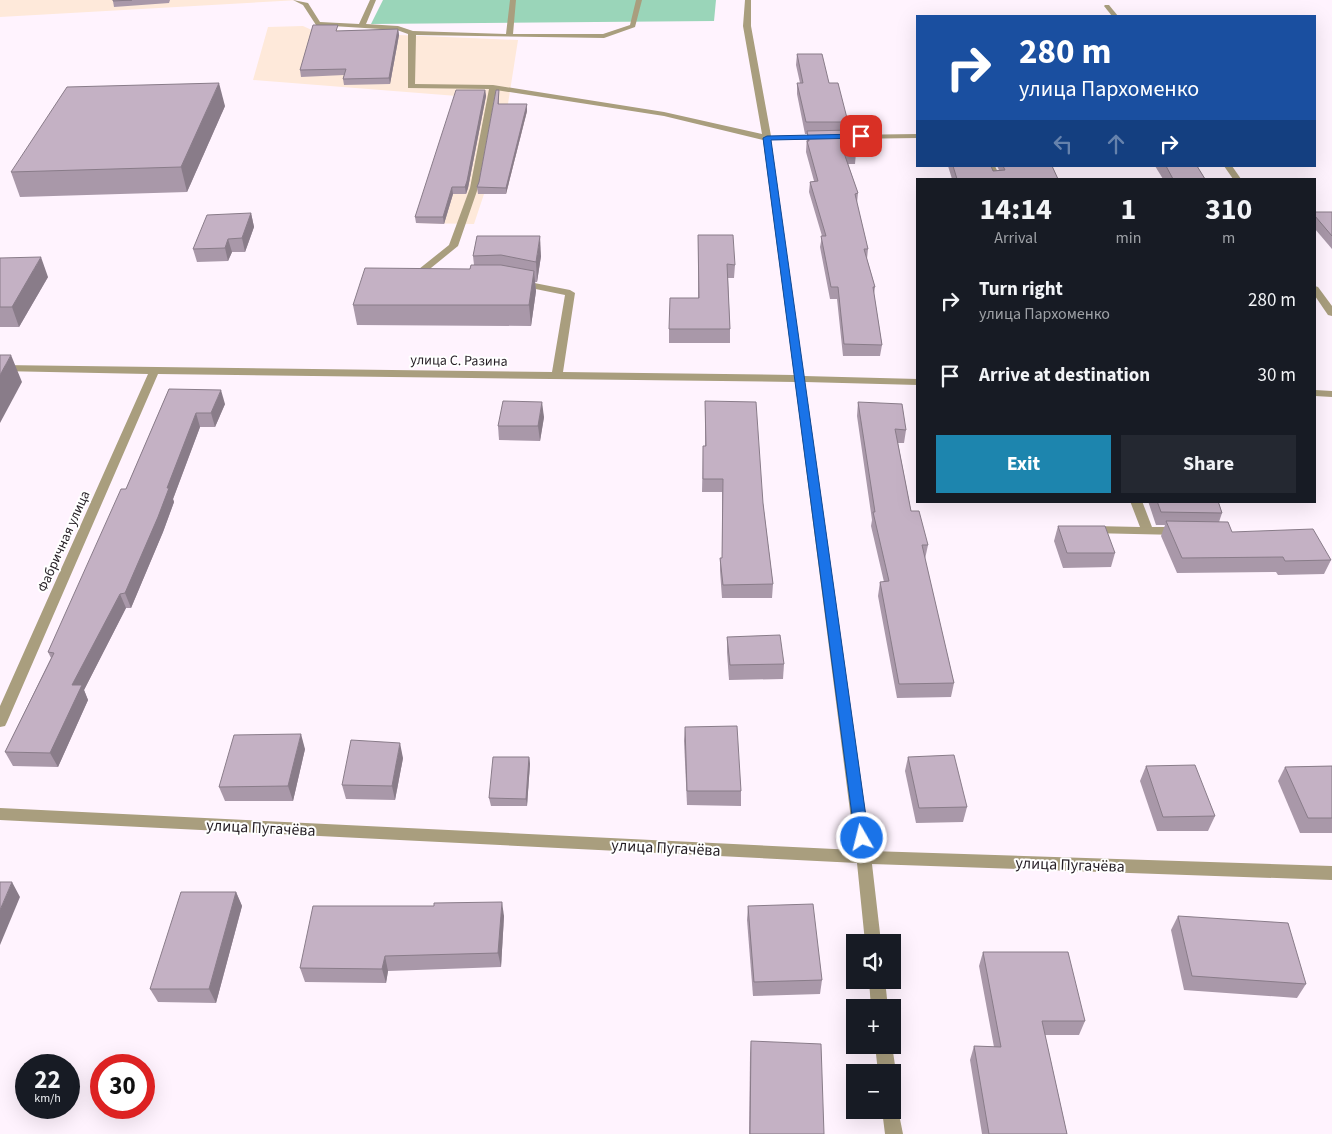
<!DOCTYPE html>
<meta charset="utf-8">
<style>
:root{--surface:#171b24;--page:#242831;--text:#f1f3f6;--muted:#9ea1a6;--accent:#1d85ae}
body{margin:0;font-family:"Source Sans 3",sans-serif;background:var(--page);color:var(--text);height:100vh;display:flex;flex-direction:column;font-size:19px;white-space:nowrap}
*{box-sizing:border-box;margin:0}
p{font-size:16px;color:var(--muted)}
.icon{flex:none;width:28px;height:28px;fill:none;stroke:currentColor;stroke-width:2;stroke-linecap:round;stroke-linejoin:round}
.map{position:relative;flex:1;overflow:hidden}
.drawer{position:absolute;left:916px;top:178px;width:400px;height:325px;display:flex;flex-direction:column;background:var(--surface);border-radius:0px;box-shadow:0 5px 20px #0002}
.drawer>*{flex:none}
.top-card{position:absolute;left:916px;top:15px;width:400px;height:152px;border-radius:0px;box-shadow:0 5px 20px #0002;background:#1a4fa0;color:#fff;overflow:hidden}
.tools{position:absolute;left:846px;top:934px;display:grid;gap:10px}
.tools a{display:grid;place-items:center;width:55px;height:55px;border-radius:0px;background:var(--surface);box-shadow:0 5px 20px #0002;font-size:25px}
.speed{position:absolute;left:15px;top:1054px;display:flex;gap:10px;font-size:25px;font-weight:700;text-align:center}
.speed>*{display:grid;place-content:center;width:65px;height:65px;border-radius:50%;background:var(--surface);box-shadow:0 5px 20px #0002;line-height:1}
.speed small{font-size:12px;font-weight:400}
.speed .limit{border:8px solid #d22;background:#fff;color:#111}
.pin{position:absolute;display:grid;place-items:center;width:42px;height:42px;color:#fff;margin:-21px;border-radius:10px;box-shadow:0 2px 8px #0006}
.me{position:absolute;width:55px;margin:-28px;rotate:352deg;stroke-linejoin:round;filter:drop-shadow(0 0 4px #0008)}
.turn{display:flex;align-items:center;gap:18px;height:105px;padding:0 20px;font-size:22px}
.turn .icon{width:65px;height:65px;stroke-width:2.5}
.turn b{display:block;font-size:35px;line-height:42px}
.lanes{display:flex;align-items:center;height:48px;padding:0 20px;background:#0003;justify-content:center;gap:25px;direction:ltr}
.lanes .off{opacity:.35}
.eta{display:flex;justify-content:space-evenly;align-items:center;height:85px;text-align:center}
.eta b{font-size:30px;font-weight:700;line-height:35px}
.action{display:flex;gap:10px;margin-top:auto;padding:10px 20px}
.action a{flex:1;height:58px;border-radius:0px;background:var(--accent);color:#fff;font-size:20px;font-weight:700;line-height:58px;text-align:center}
.action a+a{background:var(--page);color:var(--text)}
ul{padding:0;list-style:none}
li{display:flex;align-items:center;gap:15px;height:75px;padding:0 20px}
li div{flex:1}
li b{display:block;font-size:19px}
li em{font-style:normal}
.map>svg:first-child{display:block}
</style>
<div class="map">
<svg width="1332" height="1134" viewBox="0 0 1332 1134">
<rect width="100%" height="100%" fill="#fff3fe"/>
<!-- industrial -->
<g fill="#fee9da">
<path d="M 0,0 L 299,0 L 0,17 Z"/>
<path d="M 303,26 L 314,31 L 338,30 L 356,36 L 399,35 L 518,40 L 507,110 L 527,111 L 506,194 L 484,194 L 474,224 L 416,223 L 457,96 L 253,80 L 268,27 Z"/>
</g>
<!-- green -->
<path fill="#9ad5b9" d="M 383,0 L 716,0 L 714,21 L 371,24 Z"/>
<g fill="none" stroke-linecap="round" stroke-linejoin="round">
<!-- minor -->
<g fill="#a99e7e" fill-rule="evenodd">
<path d="M 293,0 L 308,3 L 320,22 L 359,24 L 370,0 L 376,0 L 366,24 L 398,26 L 413,31 L 506,34 L 510,0 L 516,0 L 513,34 L 603,34 L 630,25 L 636,0 L 642,0 L 635,27 L 604,38 L 416,35 L 415,84 L 493,85 L 664,112 L 762,134 L 743,26 L 745,0 L 751,0 L 751,26 L 771,136 L 918,134 L 918,138 L 771,140 L 804,376 L 918,379 L 918,385 L 805,382 L 871,851 L 1332,866 L 1332,880 L 872,864 L 881,942 L 865,942 L 857,863 L 0,820 L 0,808 L 855,850 L 795,382 L 158,374 L 7,722 L 5,726 L 0,727 L 0,706 L 148,374 L 0,371 L 0,365 L 552,372 L 565,295 L 516,285 L 516,281 L 519,280 L 570,290 L 575,293 L 563,372 L 794,375 L 763,140 L 664,116 L 496,90 L 478,188 L 458,246 L 415,281 L 409,281 L 409,277 L 449,245 L 470,188 L 489,89 L 408,88 L 408,34 L 397,30 L 316,25 L 303,5 Z"/>
<path d="M 1105,5 L 1109,5 L 1118,16 L 1112,16 L 1104,6 Z"/>
<path d="M 987,166 L 995,166 L 1001,179 L 993,179 Z"/>
<path d="M 1224,166 L 1232,166 L 1241,179 L 1233,179 Z"/>
<path d="M 1315,286 L 1318,287 L 1332,306 L 1332,316 L 1328,315 L 1315,296 Z"/>
<path d="M 1315,390 L 1332,391 L 1332,397 L 1315,396 Z"/>
<path d="M 1130,501 L 1142,501 L 1152,527 L 1179,527 L 1185,531 L 1179,535 L 1090,533 L 1088,530 L 1094,526 L 1140,527 Z"/>
<path d="M 869,980 L 885,980 L 888,1008 L 871,1008 Z"/>
<path d="M 875,1045 L 892,1045 L 896,1072 L 893,1078 L 892,1072 L 878,1072 Z"/>
<path d="M 892,1102 L 897,1104 L 903,1134 L 885,1134 L 882,1110 L 892,1110 Z"/>
</g>
</g>
<!-- wall -->
<g fill="#a998a9">
<path d="M 113,0 L 170,0 L 169,3 L 114,7 L 113,1 Z"/>
<path d="M 398,29 L 399,35 L 390,84 L 344,85 L 343,79 L 344,75 L 301,77 L 300,70 L 338,31 Z"/>
<path d="M 797,54 L 829,83 L 848,122 L 847,130 L 856,153 L 855,164 L 848,164 L 858,193 L 857,203 L 868,249 L 867,259 L 875,287 L 874,294 L 882,345 L 880,356 L 843,356 L 837,299 L 830,299 L 820,247 L 822,236 L 809,192 L 810,182 L 814,181 L 806,152 L 807,134 L 805,134 L 797,94 L 797,83 L 800,83 L 796,65 Z"/>
<path d="M 485,90 L 486,96 L 468,188 L 466,194 L 453,194 L 444,224 L 416,223 L 415,217 Z"/>
<path d="M 499,90 L 499,104 L 527,111 L 506,194 L 478,194 L 477,187 L 479,182 Z"/>
<path d="M 225,106 L 187,192 L 20,197 L 11,172 Z"/>
<path d="M 948,166 L 991,166 L 993,171 L 999,170 L 997,166 L 1052,166 L 1058,179 L 952,179 Z"/>
<path d="M 1155,166 L 1197,166 L 1205,179 L 1163,179 Z"/>
<path d="M 1315,212 L 1332,212 L 1332,249 L 1315,229 Z"/>
<path d="M 251,213 L 254,227 L 245,252 L 232,252 L 228,261 L 197,262 L 193,249 Z"/>
<path d="M 698,235 L 735,265 L 734,278 L 728,278 L 730,329 L 730,343 L 669,343 L 669,329 L 698,298 Z"/>
<path d="M 477,236 L 541,256 L 537,282 L 535,282 L 536,291 L 531,326 L 357,325 L 353,305 L 470,269 L 474,265 L 473,256 Z"/>
<path d="M 0,258 L 48,277 L 19,327 L 0,327 Z"/>
<path d="M 169,389 L 225,404 L 215,427 L 200,427 L 173,499 L 174,502 L 163,532 L 131,608 L 126,608 L 84,690 L 88,700 L 58,767 L 13,766 L 5,752 L 51,658 L 48,652 L 126,489 Z"/>
<path d="M 705,401 L 763,503 L 773,584 L 772,598 L 722,598 L 720,571 L 720,558 L 722,558 L 722,492 L 702,492 L 703,446 L 705,446 Z"/>
<path d="M 858,402 L 906,430 L 904,443 L 898,443 L 911,511 L 928,545 L 925,559 L 954,683 L 951,697 L 897,698 L 878,596 L 880,582 L 884,582 L 871,526 L 872,520 L 857,416 Z"/>
<path d="M 544,417 L 540,441 L 499,440 L 498,426 Z"/>
<path d="M 1148,501 L 1218,501 L 1222,513 L 1219,522 L 1232,532 L 1331,560 L 1324,574 L 1278,575 L 1276,572 L 1177,573 L 1161,536 L 1165,525 L 1156,525 Z"/>
<path d="M 1058,526 L 1115,553 L 1111,567 L 1063,568 L 1054,541 Z"/>
<path d="M 727,637 L 784,664 L 783,679 L 729,680 L 727,652 Z"/>
<path d="M 685,727 L 741,791 L 741,806 L 687,805 L 684,741 Z"/>
<path d="M 305,749 L 293,801 L 225,801 L 219,787 Z"/>
<path d="M 529,757 L 530,764 L 527,806 L 491,806 L 489,798 Z"/>
<path d="M 908,757 L 967,807 L 963,822 L 916,823 L 905,771 Z"/>
<path d="M 403,758 L 395,800 L 346,799 L 342,785 Z"/>
<path d="M 1146,766 L 1215,816 L 1208,831 L 1157,831 L 1140,781 Z"/>
<path d="M 1332,766 L 1332,833 L 1300,833 L 1278,781 L 1285,767 Z"/>
<path d="M 236,892 L 242,906 L 216,1003 L 158,1002 L 150,989 Z"/>
<path d="M 748,906 L 822,980 L 820,994 L 753,996 L 747,920 Z"/>
<path d="M 504,916 L 501,967 L 388,971 L 386,983 L 305,982 L 300,968 Z"/>
<path d="M 1178,916 L 1306,984 L 1297,998 L 1184,990 L 1171,930 Z"/>
<path d="M 983,952 L 1085,1021 L 1079,1035 L 1045,1035 L 1067,1134 L 982,1134 L 970,1060 L 974,1046 L 994,1047 L 979,966 Z"/>
<path d="M 751,1041 L 824,1134 L 749,1134 L 750,1054 Z"/>
</g>
<!-- shaded-wall -->
<g fill="#897c89">
<path d="M 398,29 L 399,35 L 390,84 L 389,78 Z"/>
<path d="M 219,83 L 225,106 L 187,192 L 181,167 Z"/>
<path d="M 485,90 L 486,96 L 468,188 L 466,194 L 465,187 Z"/>
<path d="M 527,104 L 527,111 L 506,194 L 506,188 Z"/>
<path d="M 452,187 L 453,194 L 444,224 L 443,217 Z"/>
<path d="M 251,213 L 254,227 L 245,252 L 242,238 Z"/>
<path d="M 540,236 L 541,256 L 537,282 L 536,262 Z"/>
<path d="M 228,239 L 232,252 L 228,261 L 225,248 Z"/>
<path d="M 41,257 L 48,277 L 19,327 L 12,307 Z"/>
<path d="M 534,271 L 536,291 L 531,326 L 529,305 Z"/>
<path d="M 11,355 L 22,382 L 0,423 L 0,375 Z"/>
<path d="M 221,390 L 225,404 L 215,427 L 211,413 Z"/>
<path d="M 542,402 L 544,417 L 540,441 L 538,426 Z"/>
<path d="M 196,413 L 200,427 L 173,499 L 174,502 L 163,532 L 131,608 L 125,593 Z"/>
<path d="M 120,594 L 126,608 L 84,690 L 88,700 L 58,767 L 50,753 L 72,685 Z"/>
<path d="M 301,734 L 305,749 L 293,801 L 288,786 Z"/>
<path d="M 400,743 L 403,758 L 395,800 L 392,786 Z"/>
<path d="M 529,757 L 530,764 L 527,806 L 526,799 Z"/>
<path d="M 12,882 L 20,897 L 0,945 L 0,910 Z"/>
<path d="M 236,892 L 242,906 L 216,1003 L 209,989 Z"/>
<path d="M 502,902 L 504,916 L 501,967 L 498,953 Z"/>
<path d="M 385,956 L 388,971 L 386,983 L 382,969 Z"/>
</g>
<!-- building -->
<g fill="#c4b1c4" stroke="#897c89">
<path d="M 113,0 L 132,0 L 113,1 Z"/>
<path d="M 313,25 L 338,25 L 336,31 L 398,29 L 389,78 L 343,79 L 346,69 L 300,70 Z"/>
<path d="M 797,54 L 822,54 L 829,83 L 838,83 L 848,122 L 806,122 L 797,83 L 803,83 Z"/>
<path d="M 219,83 L 181,167 L 11,172 L 67,87 Z"/>
<path d="M 456,90 L 485,90 L 467,181 L 465,187 L 452,187 L 443,217 L 415,217 Z"/>
<path d="M 496,90 L 499,90 L 498,104 L 527,104 L 506,188 L 477,187 L 479,182 Z"/>
<path d="M 850,130 L 856,153 L 844,153 L 858,193 L 855,194 L 868,249 L 864,249 L 875,287 L 873,287 L 882,345 L 844,344 L 838,287 L 831,287 L 821,236 L 826,236 L 810,182 L 818,181 L 807,141 L 809,141 L 807,131 Z"/>
<path d="M 953,166 L 991,166 L 993,171 L 1005,170 L 1003,166 L 1052,166 L 1058,179 L 957,179 Z"/>
<path d="M 1166,166 L 1197,166 L 1205,179 L 1173,179 Z"/>
<path d="M 1315,212 L 1332,212 L 1332,236 L 1315,216 Z"/>
<path d="M 251,213 L 242,238 L 228,239 L 225,248 L 193,249 L 207,215 Z"/>
<path d="M 698,235 L 733,235 L 735,265 L 727,264 L 730,329 L 669,329 L 670,298 L 699,298 Z"/>
<path d="M 477,236 L 540,236 L 536,262 L 501,255 L 473,256 Z"/>
<path d="M 41,257 L 12,307 L 0,307 L 0,258 Z"/>
<path d="M 471,265 L 501,265 L 534,271 L 529,305 L 353,305 L 365,268 L 470,269 Z"/>
<path d="M 0,355 L 11,355 L 0,375 Z"/>
<path d="M 169,389 L 221,390 L 211,413 L 196,413 L 167,488 L 169,488 L 158,517 L 125,593 L 120,594 L 72,685 L 82,685 L 50,753 L 5,752 L 54,653 L 48,652 L 121,489 L 126,489 Z"/>
<path d="M 503,401 L 542,402 L 538,426 L 498,426 Z"/>
<path d="M 705,401 L 756,402 L 763,503 L 773,584 L 723,585 L 720,558 L 722,558 L 723,479 L 703,479 L 703,446 L 706,446 Z"/>
<path d="M 858,402 L 902,404 L 906,430 L 895,429 L 911,511 L 919,511 L 928,545 L 922,545 L 954,683 L 899,684 L 880,582 L 889,581 L 873,512 L 875,512 Z"/>
<path d="M 1157,501 L 1218,501 L 1222,513 L 1161,512 Z"/>
<path d="M 1166,521 L 1228,522 L 1232,532 L 1313,529 L 1331,560 L 1285,561 L 1283,557 L 1182,558 Z"/>
<path d="M 1058,526 L 1105,526 L 1115,553 L 1067,553 Z"/>
<path d="M 780,635 L 784,664 L 730,665 L 727,637 Z"/>
<path d="M 737,726 L 741,791 L 687,791 L 685,727 Z"/>
<path d="M 301,734 L 288,786 L 219,787 L 234,735 Z"/>
<path d="M 351,740 L 400,743 L 392,786 L 342,785 Z"/>
<path d="M 954,755 L 967,807 L 919,808 L 908,757 Z"/>
<path d="M 493,757 L 529,757 L 526,799 L 489,798 Z"/>
<path d="M 1195,765 L 1215,816 L 1163,817 L 1146,766 Z"/>
<path d="M 1332,766 L 1332,818 L 1308,818 L 1285,767 Z"/>
<path d="M 0,882 L 12,882 L 0,910 Z"/>
<path d="M 181,892 L 236,892 L 209,989 L 150,989 Z"/>
<path d="M 502,902 L 498,953 L 385,956 L 382,969 L 300,968 L 313,906 L 434,906 L 434,903 Z"/>
<path d="M 813,904 L 822,980 L 754,982 L 748,906 Z"/>
<path d="M 1178,916 L 1288,923 L 1306,984 L 1192,976 Z"/>
<path d="M 983,952 L 1068,952 L 1085,1021 L 1042,1021 L 1067,1134 L 989,1134 L 974,1046 L 1001,1047 Z"/>
<path d="M 751,1041 L 821,1044 L 824,1134 L 750,1134 Z"/>
</g>
<!-- route -->
<path fill="#1a73e8" stroke="#114b97" d="M 861,134 L 865,136 L 864,138 L 771,140 L 869,838 L 867,842 L 857,842 L 855,838 L 763,138 L 767,136 Z"/>
<g text-anchor="middle" stroke-width="4" stroke-linejoin="round" paint-order="stroke">
<!-- street labels -->
<g font-size="14" fill="#251e25" stroke="#fff">
<text transform="translate(459 360) rotate(1)" y="5">улица С. Разина</text>
<text transform="translate(63 541) rotate(-66)" y="5">Фабричная улица</text>
</g>
<!-- near-street labels -->
<g font-size="16" fill="#251e25" stroke="#fff">
<text transform="translate(261 827) rotate(3)" y="6">улица Пугачёва</text>
<text transform="translate(666 847) rotate(3)" y="6">улица Пугачёва</text>
<text transform="translate(1070 864) rotate(2)" y="6">улица Пугачёва</text>
</g>
</g>
</svg>
<div class="tools">
<a><svg class="icon" aria-label="sound" viewBox="0 0 24 24"><path d="M4 9h4l5-4v14l-5-4H4zM17 9q2 3 0 6"/></svg></a>
<a>+</a>
<a>−</a>
</div>
<div class="speed"><div>22<small>km/h</small></div><div class="limit">30</div></div>
<div class="pin" style="left:861px;top:136px;background:#d93025"><svg class="icon" aria-label="arrive" viewBox="0 0 24 24"><path d="M6 21V4h12l-3 4 3 4H6"/></svg></div>
<svg class="me" style="left:862px;top:838px" viewBox="-20 -20 40 40"><circle r="17" fill="#1a73e8" stroke="#fff" stroke-width="3"/><path d="M0-11L8 9 0 5-8 9z" fill="#fff"/></svg>
<div class="top-card">
<div class="turn"><svg class="icon" aria-label="right" viewBox="0 0 24 24"><path d="M7 20v-9h11M14 6l5 5-5 5"/></svg><div><b>280 m</b>улица Пархоменко</div></div>
<div class="lanes"><svg class="icon off" aria-label="left" viewBox="0 0 24 24"><path d="M17 20v-9H6M10 6l-5 5 5 5"/></svg><svg class="icon off" aria-label="ahead" viewBox="0 0 24 24"><path d="M12 20V5M6 11l6-6 6 6"/></svg><svg class="icon" aria-label="right" viewBox="0 0 24 24"><path d="M7 20v-9h11M14 6l5 5-5 5"/></svg></div>
</div>
<section class="drawer">
<div class="eta">
<div><b>14:14</b><p>Arrival</p></div>
<div><b>1</b><p>min</p></div>
<div><b>310</b><p>m</p></div>
</div>
<ul>
<li><svg class="icon" aria-label="right" viewBox="0 0 24 24"><path d="M7 20v-9h11M14 6l5 5-5 5"/></svg><div><b>Turn right</b><p>улица Пархоменко</p></div><em>280 m</em></li>
<li><svg class="icon" aria-label="arrive" viewBox="0 0 24 24"><path d="M6 21V4h12l-3 4 3 4H6"/></svg><div><b>Arrive at destination</b></div><em>30 m</em></li>
</ul>
<div class="action"><a>Exit</a><a>Share</a></div>
</section>
</div>
